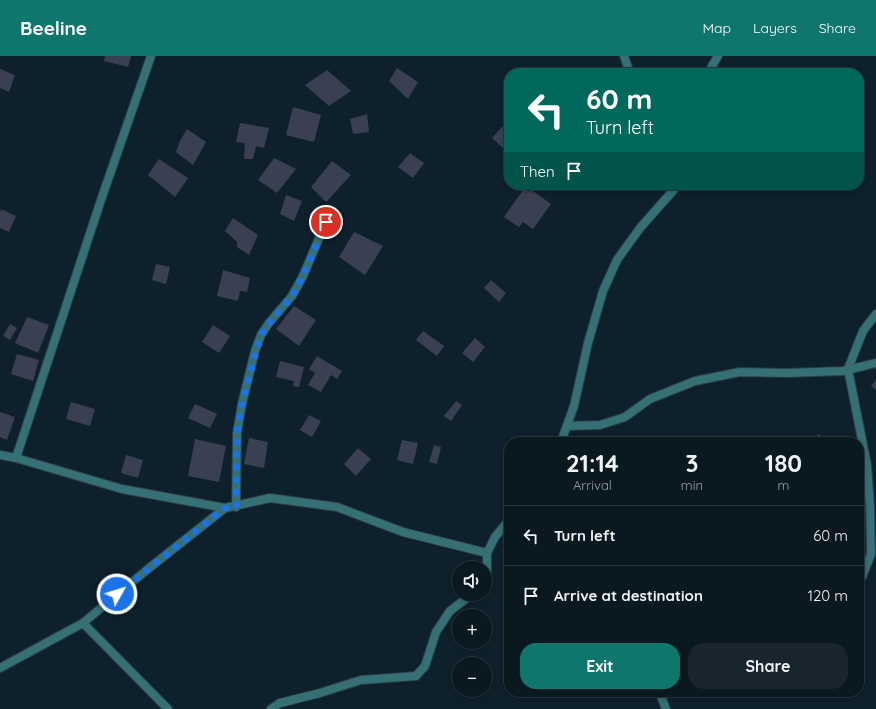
<!DOCTYPE html>
<meta charset="utf-8">
<style>
:root{--surface:#0a1820;--page:#18252d;--text:#f1f3f6;--muted:#99a0a5;--line:#2a373e;--accent:#0f766e}
body{margin:0;font-family:Quicksand,sans-serif;background:var(--page);color:var(--text);height:100vh;display:flex;flex-direction:column;font-size:15px;white-space:nowrap}
*{box-sizing:border-box;margin:0}
p{font-size:13px;color:var(--muted)}
.icon{flex:none;width:22px;height:22px;fill:none;stroke:currentColor;stroke-width:2;stroke-linecap:round;stroke-linejoin:round}
.map{position:relative;flex:1;overflow:hidden}
.panel{position:absolute;left:504px;top:381px;width:360px;height:260px;display:flex;flex-direction:column;background:var(--surface);border-radius:16px;box-shadow:0 2px 6px #0003,0 0 0 1px var(--line)}
.panel>*{flex:none}
.guide{position:absolute;left:504px;top:12px;width:360px;height:122px;border-radius:16px;box-shadow:0 2px 6px #0003,0 0 0 1px var(--line);background:#00695c;color:#fff;overflow:hidden}
.tools{position:absolute;left:452px;top:505px;display:grid;gap:8px}
.tools a{display:grid;place-items:center;width:40px;height:40px;border-radius:50%;background:var(--surface);box-shadow:0 2px 6px #0003,0 0 0 1px var(--line);font-size:20px}
.pin{position:absolute;display:grid;place-items:center;width:34px;height:34px;color:#fff;margin:-17px;border:2px solid #fff;border-radius:50%;box-shadow:0 1px 4px #0007}
.me{position:absolute;width:44px;margin:-22px;rotate:51deg;stroke-linejoin:round;filter:drop-shadow(0 0 3px #0008)}
.turn{display:flex;align-items:center;gap:14px;height:84px;padding:0 16px;font-size:18px}
.turn .icon{width:52px;height:52px;stroke-width:2.5}
.turn b{display:block;font-size:28px;line-height:34px}
.then{display:flex;align-items:center;height:38px;padding:0 16px;background:#0003;gap:8px;font-size:15px}
.eta{display:flex;justify-content:space-evenly;align-items:center;height:68px;text-align:center}
.eta b{font-size:24px;font-weight:700;line-height:28px}
.action{display:flex;gap:8px;margin-top:auto;padding:8px 16px}
.action a{flex:1;height:46px;border-radius:16px;background:var(--accent);color:#fff;font-size:16px;font-weight:700;line-height:46px;text-align:center}
.action a+a{background:var(--page);color:var(--text)}
ul{padding:0;list-style:none}
li{display:flex;align-items:center;gap:12px;height:60px;padding:0 16px;border-top:1px solid var(--line)}
li div{flex:1}
li b{display:block;font-size:15px}
li em{font-style:normal}
header{display:flex;align-items:center;gap:24px;box-sizing:border-box;height:56px;padding:0 20px;background:var(--accent);color:#fff}
header strong{font-size:19px}
nav{display:flex;gap:22px;margin-inline-start:auto;font-size:14px}
.map>svg:first-child{display:block}
</style>
<header>
<strong>Beeline</strong>
<nav><a>Map</a><a>Layers</a><a>Share</a></nav>
</header>
<div class="map">
<svg width="876" height="653" viewBox="0 0 876 653">
<rect width="100%" height="100%" fill="#0e202b"/>
<!-- building -->
<g fill="#3a4052">
<path d="M 105,0 L 131,0 L 128,11 L 104,5 Z"/>
<path d="M 397,12 L 418,26 L 408,43 L 389,25 Z"/>
<path d="M 0,13 L 15,19 L 9,36 L 0,32 Z"/>
<path d="M 327,14 L 351,35 L 329,50 L 305,29 Z"/>
<path d="M 293,51 L 321,59 L 314,86 L 286,79 Z"/>
<path d="M 367,58 L 369,76 L 353,78 L 350,63 Z"/>
<path d="M 509,63 L 509,87 L 504,93 L 492,82 Z"/>
<path d="M 240,67 L 269,72 L 264,92 L 256,90 L 253,103 L 244,103 L 245,87 L 236,86 Z"/>
<path d="M 187,73 L 206,86 L 193,109 L 176,96 L 180,85 Z"/>
<path d="M 410,97 L 424,107 L 413,122 L 398,111 Z"/>
<path d="M 274,102 L 296,113 L 277,137 L 258,124 Z"/>
<path d="M 159,103 L 188,122 L 175,141 L 148,119 Z"/>
<path d="M 332,105 L 351,119 L 326,146 L 311,131 Z"/>
<path d="M 526,130 L 551,148 L 533,173 L 523,166 L 519,171 L 504,161 Z"/>
<path d="M 286,139 L 302,145 L 294,165 L 280,158 Z"/>
<path d="M 1,153 L 16,160 L 9,176 L 0,172 L 0,157 Z"/>
<path d="M 233,162 L 258,179 L 249,199 L 237,191 L 237,186 L 225,175 Z"/>
<path d="M 354,176 L 383,190 L 365,219 L 339,201 Z"/>
<path d="M 156,208 L 170,211 L 166,228 L 152,224 Z"/>
<path d="M 223,214 L 250,222 L 247,236 L 240,235 L 238,245 L 217,240 Z"/>
<path d="M 491,224 L 506,237 L 499,246 L 484,232 Z"/>
<path d="M 294,250 L 316,264 L 299,290 L 276,273 Z"/>
<path d="M 27,261 L 49,269 L 38,297 L 15,287 Z"/>
<path d="M 10,268 L 17,272 L 10,284 L 3,280 Z"/>
<path d="M 213,269 L 230,280 L 219,297 L 202,286 Z"/>
<path d="M 423,275 L 444,290 L 437,300 L 416,284 Z"/>
<path d="M 475,282 L 485,291 L 473,306 L 462,297 Z"/>
<path d="M 17,298 L 39,304 L 33,325 L 11,318 Z"/>
<path d="M 317,300 L 342,315 L 337,323 L 331,319 L 321,336 L 308,329 L 315,317 L 309,313 Z"/>
<path d="M 280,305 L 304,311 L 299,331 L 293,330 L 294,325 L 276,321 Z"/>
<path d="M 876,324 L 876,334 L 871,330 Z"/>
<path d="M 456,345 L 462,349 L 451,365 L 444,360 Z"/>
<path d="M 71,346 L 95,353 L 90,370 L 66,363 Z"/>
<path d="M 195,348 L 217,358 L 210,372 L 188,362 Z"/>
<path d="M 0,356 L 15,361 L 7,384 L 0,381 Z"/>
<path d="M 309,359 L 321,365 L 312,381 L 300,374 Z"/>
<path d="M 818,378 L 830,386 L 813,386 Z"/>
<path d="M 249,382 L 268,386 L 264,412 L 244,408 Z"/>
<path d="M 195,383 L 226,390 L 219,426 L 188,420 Z"/>
<path d="M 402,384 L 418,387 L 413,408 L 397,404 Z"/>
<path d="M 434,389 L 441,391 L 437,408 L 429,406 Z"/>
<path d="M 358,392 L 371,403 L 356,420 L 344,408 Z"/>
<path d="M 126,399 L 143,404 L 138,422 L 121,417 Z"/>
</g>
<g fill="none" stroke-linecap="round" stroke-linejoin="round">
<defs>
<g id="street">
<path d="M 624,0 L 630,17"/>
<path d="M 708,17 L 718,0"/>
<path d="M 567,370 L 600,369 L 625,361 L 650,343 L 695,325 L 740,316 L 787,317 L 843,315 L 876,307"/>
<path d="M 561,386 L 574,350 L 588,287 L 603,235 L 617,204 L 640,172 L 678,129"/>
<path d="M 0,399 L 16,402 L 122,433 L 225,452 L 270,442 L 337,451 L 403,476 L 487,497"/>
<path d="M 16,402 L 101,144 L 151,0"/>
<path d="M 236,451 L 237,377 L 242,348 L 255,295 L 261,279 L 269,267 L 292,240 L 303,220 L 326,166"/>
<path d="M 859,522 L 862,521 L 871,498 L 870,450 L 867,409 L 848,313 L 863,275 L 876,258"/>
<path d="M 485,528 L 487,526 L 487,497 L 495,481 L 509,464"/>
<path d="M 83,567 L 168,653"/>
<path d="M 0,612 L 83,567 L 148,513 L 225,452"/>
<path d="M 662,636 L 661,640 L 666,653"/>
<path d="M 271,653 L 280,647 L 320,637 L 361,624 L 416,620 L 425,610 L 436,576 L 450,555 L 472,538"/>
</g>
</defs>
<!-- street casing -->
<use href="#street" stroke="#2b3c46" stroke-width="10"/>
<!-- street -->
<use href="#street" stroke="#347074" stroke-width="8"/>
</g>
<g fill="none" stroke-linecap="round" stroke-linejoin="round">
<!-- route -->
<path stroke="#1a73e8" stroke-width="7" stroke-dasharray="0 12.6" d="M 117,538 L 225,452 L 236,451 L 237,377 L 242,348 L 256,295 L 261,279 L 269,267 L 292,240 L 303,220 L 326,166"/>
</g>
</svg>
<div class="tools">
<a><svg class="icon" aria-label="sound" viewBox="0 0 24 24"><path d="M4 9h4l5-4v14l-5-4H4zM17 9q2 3 0 6"/></svg></a>
<a>+</a>
<a>−</a>
</div>
<div class="pin" style="left:326px;top:166px;background:#d93025"><svg class="icon" aria-label="arrive" viewBox="0 0 24 24"><path d="M6 21V4h12l-3 4 3 4H6"/></svg></div>
<svg class="me" style="left:117px;top:538px" viewBox="-20 -20 40 40"><circle r="17" fill="#1a73e8" stroke="#fff" stroke-width="3"/><path d="M0-11L8 9 0 5-8 9z" fill="#fff"/></svg>
<div class="guide">
<div class="turn"><svg class="icon" aria-label="left" viewBox="0 0 24 24"><path d="M17 20v-9H6M10 6l-5 5 5 5"/></svg><div><b>60 m</b>Turn left</div></div>
<div class="then">Then<svg class="icon" aria-label="arrive" viewBox="0 0 24 24"><path d="M6 21V4h12l-3 4 3 4H6"/></svg></div>
</div>
<section class="panel">
<div class="eta">
<div><b>21:14</b><p>Arrival</p></div>
<div><b>3</b><p>min</p></div>
<div><b>180</b><p>m</p></div>
</div>
<ul>
<li><svg class="icon" aria-label="left" viewBox="0 0 24 24"><path d="M17 20v-9H6M10 6l-5 5 5 5"/></svg><div><b>Turn left</b></div><em>60 m</em></li>
<li><svg class="icon" aria-label="arrive" viewBox="0 0 24 24"><path d="M6 21V4h12l-3 4 3 4H6"/></svg><div><b>Arrive at destination</b></div><em>120 m</em></li>
</ul>
<div class="action"><a>Exit</a><a>Share</a></div>
</section>
</div>
